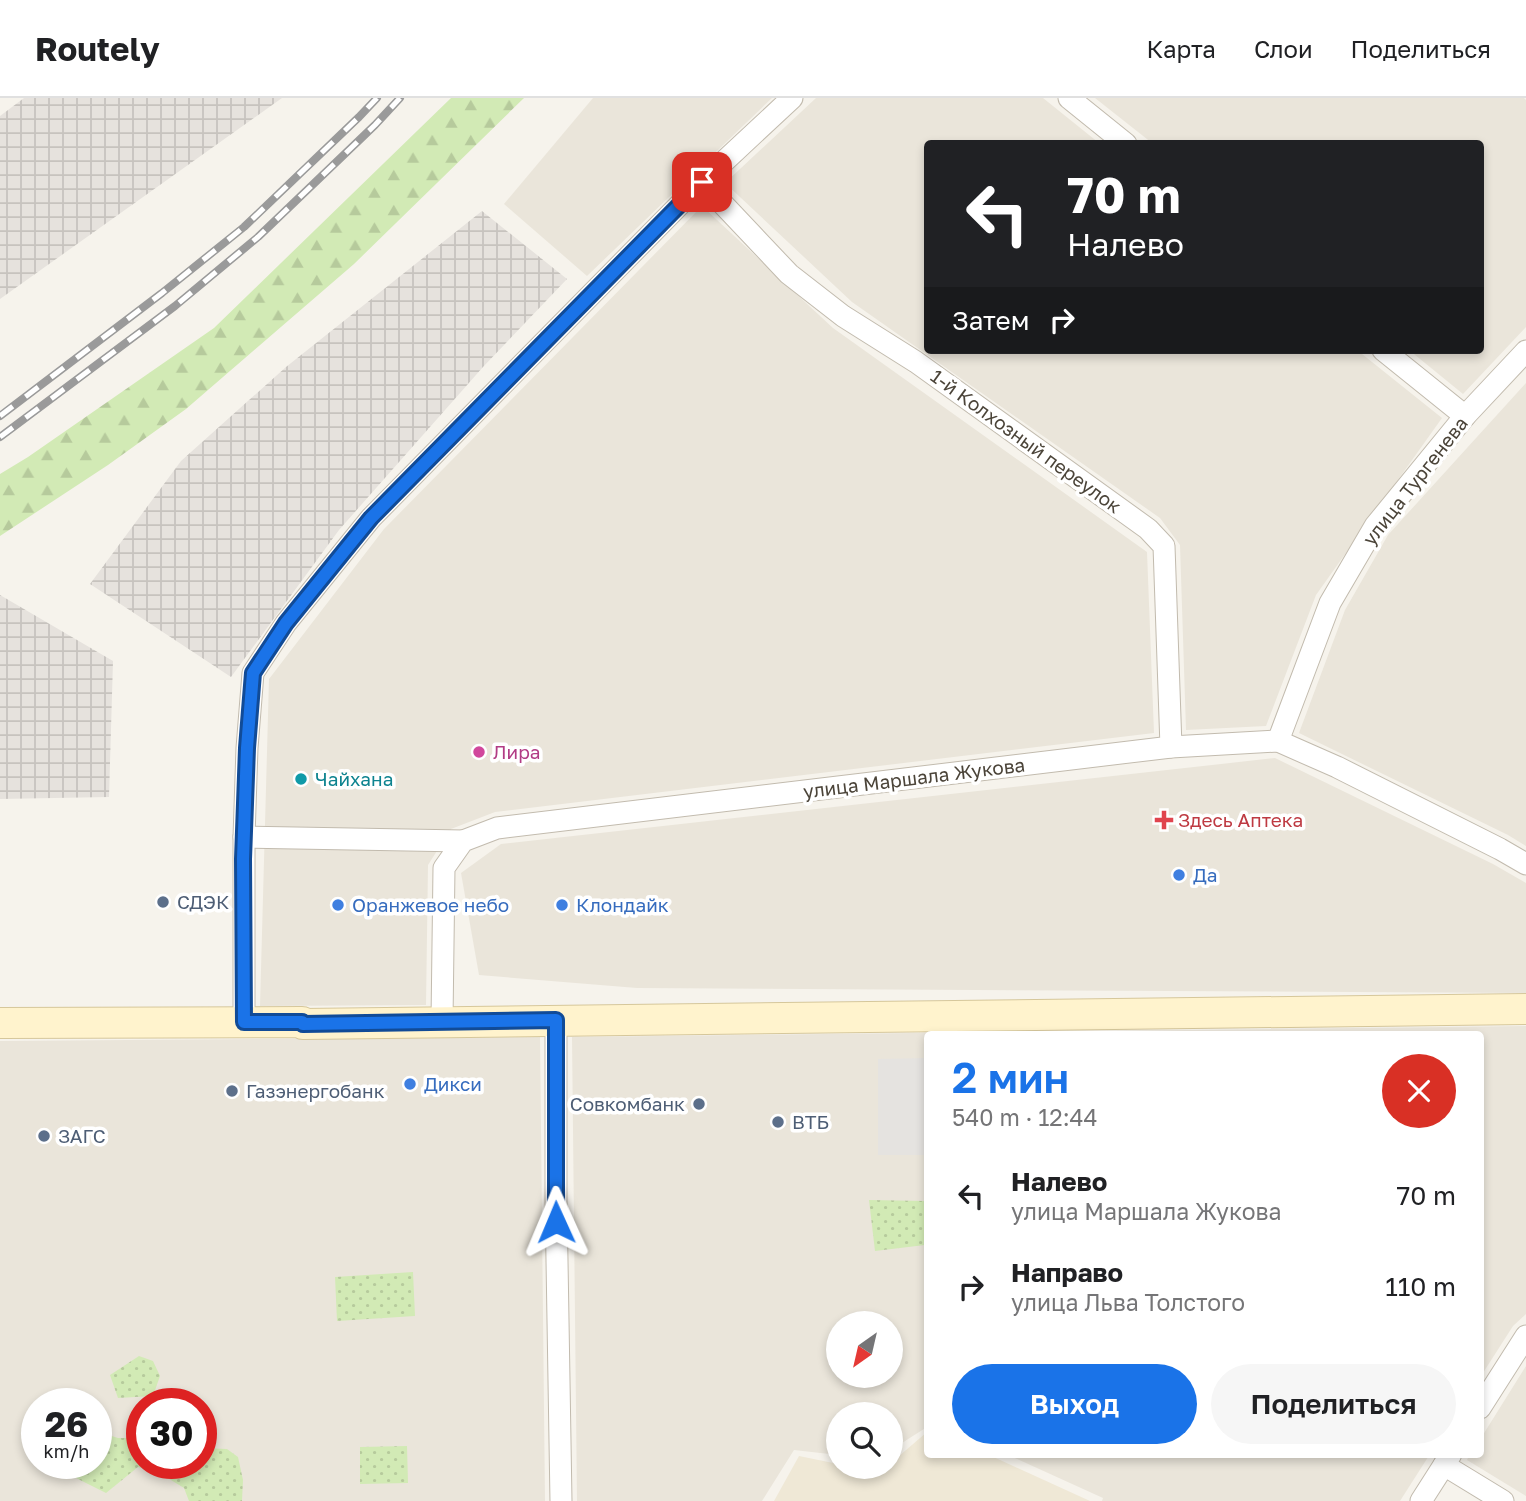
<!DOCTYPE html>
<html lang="ru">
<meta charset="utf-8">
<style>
:root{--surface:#fff;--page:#f6f6f6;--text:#202124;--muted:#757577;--line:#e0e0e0;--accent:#1a73e8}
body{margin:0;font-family:"Golos Text",sans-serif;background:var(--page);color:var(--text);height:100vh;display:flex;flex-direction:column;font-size:26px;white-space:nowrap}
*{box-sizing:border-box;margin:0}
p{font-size:23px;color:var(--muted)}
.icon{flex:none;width:38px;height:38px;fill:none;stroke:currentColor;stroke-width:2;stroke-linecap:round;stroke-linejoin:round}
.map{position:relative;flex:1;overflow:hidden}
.sheet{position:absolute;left:924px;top:933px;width:560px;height:427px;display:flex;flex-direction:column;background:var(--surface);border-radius:7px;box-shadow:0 4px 10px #0003}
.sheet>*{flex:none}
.banner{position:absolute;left:924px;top:42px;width:560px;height:214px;border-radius:7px;box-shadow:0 4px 10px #0003;background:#202124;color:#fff;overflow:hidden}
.needle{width:46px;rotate:214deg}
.buttons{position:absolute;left:826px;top:1213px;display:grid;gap:14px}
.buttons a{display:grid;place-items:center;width:77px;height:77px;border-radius:50%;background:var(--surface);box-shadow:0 4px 10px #0003;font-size:35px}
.speed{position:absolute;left:21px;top:1290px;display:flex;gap:14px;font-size:35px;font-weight:700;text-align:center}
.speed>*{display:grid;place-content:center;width:91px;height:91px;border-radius:50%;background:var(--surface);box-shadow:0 4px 10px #0003;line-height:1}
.speed small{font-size:18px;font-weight:400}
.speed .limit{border:10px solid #d22;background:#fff;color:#111}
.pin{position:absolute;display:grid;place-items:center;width:60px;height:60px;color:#fff;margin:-30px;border-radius:14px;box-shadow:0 4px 10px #0006}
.me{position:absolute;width:77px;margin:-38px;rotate:359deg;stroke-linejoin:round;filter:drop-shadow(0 0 5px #0008)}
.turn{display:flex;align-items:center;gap:24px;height:147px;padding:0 28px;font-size:32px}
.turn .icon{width:91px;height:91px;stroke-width:2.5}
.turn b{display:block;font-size:49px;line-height:60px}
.then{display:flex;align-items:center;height:66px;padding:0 28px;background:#0003;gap:14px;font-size:26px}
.round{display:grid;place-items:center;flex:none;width:74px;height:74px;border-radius:37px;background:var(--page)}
.overview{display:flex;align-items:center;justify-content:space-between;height:119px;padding:0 28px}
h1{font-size:42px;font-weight:600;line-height:52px;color:var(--accent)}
.primary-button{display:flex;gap:14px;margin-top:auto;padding:14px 28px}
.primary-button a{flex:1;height:80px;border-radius:42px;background:var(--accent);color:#fff;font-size:28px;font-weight:600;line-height:80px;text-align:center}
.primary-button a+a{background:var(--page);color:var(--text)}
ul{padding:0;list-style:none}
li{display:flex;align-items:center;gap:21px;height:91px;padding:0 28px}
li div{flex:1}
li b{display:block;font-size:26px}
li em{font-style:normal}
header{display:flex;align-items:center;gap:42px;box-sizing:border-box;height:98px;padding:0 35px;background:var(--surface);border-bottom:2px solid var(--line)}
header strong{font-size:33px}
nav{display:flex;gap:38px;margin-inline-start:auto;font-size:24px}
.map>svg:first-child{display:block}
</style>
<header>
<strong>Routely</strong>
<nav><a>Карта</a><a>Слои</a><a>Поделиться</a></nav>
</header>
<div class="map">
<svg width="1526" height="1403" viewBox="0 0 1526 1403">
<defs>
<pattern id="industrial-grid" width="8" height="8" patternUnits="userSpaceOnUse" patternTransform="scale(1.75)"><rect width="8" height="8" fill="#e6e2dd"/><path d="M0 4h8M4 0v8" fill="none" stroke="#c7c3be"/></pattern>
<pattern id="grass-dots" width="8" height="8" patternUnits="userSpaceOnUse" patternTransform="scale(1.75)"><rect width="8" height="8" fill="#d2eab5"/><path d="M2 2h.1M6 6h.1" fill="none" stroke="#b6ca9c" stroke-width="1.8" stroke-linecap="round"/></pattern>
<pattern id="forest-firs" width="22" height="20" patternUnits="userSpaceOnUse" patternTransform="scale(1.75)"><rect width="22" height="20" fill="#d2eab5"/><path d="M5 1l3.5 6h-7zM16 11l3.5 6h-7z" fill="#b6ca9c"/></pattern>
</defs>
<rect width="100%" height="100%" fill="#f6f3ec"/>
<!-- residential -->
<g fill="#eae5da" fill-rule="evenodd">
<path d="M 593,0 L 772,0 L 587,178 L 504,106 Z"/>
<path d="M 816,0 L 1043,0 L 1099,45 L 928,46 L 928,252 L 1357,252 L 1442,320 L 1316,497 L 1266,628 L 1186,632 L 1180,447 L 1160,420 L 852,204 L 725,85 Z"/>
<path d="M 1095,0 L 1524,0 L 1526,2 L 1526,229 L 1463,296 L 1409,252 L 1480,252 L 1480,46 L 1152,45 Z"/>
<path d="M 702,108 L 833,230 L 1147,454 L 1154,635 L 495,714 L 451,731 L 428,767 L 426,907 L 260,908 L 269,581 L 384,431 Z"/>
<path d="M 1526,285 L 1526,748 L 1508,737 L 1299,635 L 1345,512 L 1388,437 Z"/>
<path d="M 1275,660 L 1493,766 L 1526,785 L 1526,895 L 637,890 L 479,877 L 461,775 L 501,746 Z"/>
<path d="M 1526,928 L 1526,1216 L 1513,1228 L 1481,1278 L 1480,936 L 928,936 L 927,1329 L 891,1352 L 891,1316 L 838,1316 L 838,1357 L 794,1352 L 762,1403 L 577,1403 L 572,939 ZM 838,1225 L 891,1225 L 891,1278 L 838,1278 Z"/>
<path d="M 540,939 L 545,1403 L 0,1403 L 0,943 ZM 37,1306 L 96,1306 L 96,1365 L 37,1365 ZM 142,1306 L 201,1306 L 201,1365 L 142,1365 Z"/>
<path d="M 1526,1268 L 1526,1398 L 1467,1362 L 1470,1356 L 1480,1356 L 1481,1340 Z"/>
<path d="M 1006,1356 L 1430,1356 L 1400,1403 L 1102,1403 L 1103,1400 Z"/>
</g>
<!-- industrial -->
<g fill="url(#industrial-grid)">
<path d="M 24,0 L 282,0 L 0,201 L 0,18 Z"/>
<path d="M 482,113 L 567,181 L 483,269 L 339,432 L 231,579 L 90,486 L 181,363 L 286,269 Z"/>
<path d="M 0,497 L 113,563 L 109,699 L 0,701 Z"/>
</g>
<!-- education -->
<path fill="#efe8d6" d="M 927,1334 L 928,1356 L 987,1356 L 1090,1403 L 774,1403 L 799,1358 L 838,1366 L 838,1368 L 851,1369 L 880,1374 L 887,1369 L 891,1368 L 891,1365 Z"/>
<!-- grass -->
<g fill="url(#grass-dots)">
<path d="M 869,1102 L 925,1103 L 925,1147 L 875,1153 Z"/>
<path d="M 413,1174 L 415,1218 L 337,1223 L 335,1179 Z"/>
<path d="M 139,1258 L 153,1263 L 160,1278 L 153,1298 L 118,1300 L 110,1277 Z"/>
<path d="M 96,1333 L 118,1340 L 142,1340 L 142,1365 L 201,1365 L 201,1350 L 227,1351 L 238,1359 L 243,1382 L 242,1403 L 189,1403 L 184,1390 L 161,1376 L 138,1369 L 106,1395 L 68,1376 L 67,1365 L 96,1365 Z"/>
<path d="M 407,1348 L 408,1385 L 360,1386 L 360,1349 Z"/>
</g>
<!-- forest -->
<path fill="url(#forest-firs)" d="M 451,0 L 524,0 L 354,166 L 186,311 L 108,367 L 0,438 L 0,376 L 28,359 L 214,230 Z"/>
<!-- parking -->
<path fill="#e5e3e0" d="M 927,960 L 927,1057 L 878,1057 L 878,961 Z"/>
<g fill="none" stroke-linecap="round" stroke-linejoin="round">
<defs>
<g id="minor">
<path d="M 1069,0 L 1126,46"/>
<path d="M 702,84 L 789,176 L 843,218 L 916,264 L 1148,431 L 1164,448 L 1171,649"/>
<path d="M 1383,252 L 1465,318"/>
<path d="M 1278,643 L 1330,505 L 1375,428 L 1465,318 L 1526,253"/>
<path d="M 244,739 L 463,743"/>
<path d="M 556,922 L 556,1102 L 561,1403"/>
<path d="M 442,923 L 444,770 L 463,743 L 497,730 L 1171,649 L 1278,643 L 1337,669 L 1500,751 L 1526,766"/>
<path d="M 244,924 L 244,739 L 247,650 L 253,575 L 286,525 L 371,420 L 702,84 L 792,0"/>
<path d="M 1480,1310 L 1526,1238"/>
<path d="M 1444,1367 L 1503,1403"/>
<path d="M 1421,1403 L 1451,1356"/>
</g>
<path id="secondary" d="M 0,925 L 302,924 L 303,926 L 1526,911"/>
</defs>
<!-- minor casing -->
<use href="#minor" stroke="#c2bbae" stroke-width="23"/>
<!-- secondary casing -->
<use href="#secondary" stroke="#d6c79b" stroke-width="32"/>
<!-- minor -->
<use href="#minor" stroke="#fff" stroke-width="21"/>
<!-- secondary -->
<use href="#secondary" stroke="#fff3cd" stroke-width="30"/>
<defs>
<g id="rail">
<path d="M 0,318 L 162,195 L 244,129 L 359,19 L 377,0"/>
<path d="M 0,339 L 175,208 L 258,139 L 375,27 L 400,0"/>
</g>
</defs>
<!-- rail casing -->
<use href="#rail" stroke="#9a9a9a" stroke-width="8"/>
<!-- rail -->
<use href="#rail" stroke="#fff" stroke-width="5" stroke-dasharray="16" stroke-linecap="butt"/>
</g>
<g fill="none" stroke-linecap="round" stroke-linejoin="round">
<defs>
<path id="route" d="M 556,1124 L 556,922 L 303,926 L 302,924 L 244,924 L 243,761 L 247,650 L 253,575 L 286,525 L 371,420 L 702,84"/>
</defs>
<!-- route casing -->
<use href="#route" stroke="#114b97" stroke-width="18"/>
<!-- route -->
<use href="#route" stroke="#1a73e8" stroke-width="12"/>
</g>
<!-- markers -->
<circle fill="#d1479c" stroke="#fff" stroke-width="2.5" cx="479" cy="654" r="7"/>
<circle fill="#0f9aa8" stroke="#fff" stroke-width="2.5" cx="301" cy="681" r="7"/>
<path fill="#e0444e" stroke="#fff" stroke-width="2.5" d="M1160.5 711.5h7v7h7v7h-7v7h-7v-7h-7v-7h7z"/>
<g fill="#3f7fe0" stroke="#fff" stroke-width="2.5">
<circle cx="1179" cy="777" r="7"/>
<circle cx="338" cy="807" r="7"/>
<circle cx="562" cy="807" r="7"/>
<circle cx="410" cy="986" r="7"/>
</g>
<g fill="#5c6f8a" stroke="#fff" stroke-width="2.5">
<circle cx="163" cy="804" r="7"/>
<circle cx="232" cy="993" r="7"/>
<circle cx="699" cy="1006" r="7"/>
<circle cx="778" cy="1024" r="7"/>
<circle cx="44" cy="1038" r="7"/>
</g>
<g text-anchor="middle" stroke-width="7" stroke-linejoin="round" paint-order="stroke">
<!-- street labels -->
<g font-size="19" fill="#4b4439" stroke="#fff">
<text transform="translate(1026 343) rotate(36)" y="7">1-й Колхозный переулок</text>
<text transform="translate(1415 383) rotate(-52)" y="7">улица Тургенева</text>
<text transform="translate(914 680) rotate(-7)" y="7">улица Маршала Жукова</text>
</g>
<!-- hotel labels -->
<g font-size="19" fill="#b23c85" stroke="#fff" text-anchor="start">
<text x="493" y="661">Лира</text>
</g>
<!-- culture labels -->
<g font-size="19" fill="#0d838f" stroke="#fff" text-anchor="start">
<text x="315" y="688">Чайхана</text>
</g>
<!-- health labels -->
<g font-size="19" fill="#be3a42" stroke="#fff" text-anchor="start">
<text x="1178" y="729">Здесь Аптека</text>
</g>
<!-- shop labels -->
<g font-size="19" fill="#366cbe" stroke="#fff" text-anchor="start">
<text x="1193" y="784">Да</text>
<text x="352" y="814">Оранжевое небо</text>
<text x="576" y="814">Клондайк</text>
<text x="424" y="993">Дикси</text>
</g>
<!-- service labels -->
<g font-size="19" fill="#4e5e75" stroke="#fff" text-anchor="start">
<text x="177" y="811">СДЭК</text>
<text x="246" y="1000">Газэнергобанк</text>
<text x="685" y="1013" text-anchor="end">Совкомбанк</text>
<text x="792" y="1031">ВТБ</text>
<text x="58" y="1045">ЗАГС</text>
</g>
</g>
</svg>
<div class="buttons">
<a><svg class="needle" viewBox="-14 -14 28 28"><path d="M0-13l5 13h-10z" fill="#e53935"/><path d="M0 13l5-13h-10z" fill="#757577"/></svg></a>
<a><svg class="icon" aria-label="search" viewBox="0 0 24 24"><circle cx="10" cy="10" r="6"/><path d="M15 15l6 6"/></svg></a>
</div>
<div class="speed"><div>26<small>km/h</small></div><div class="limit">30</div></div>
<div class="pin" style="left:702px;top:84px;background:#d93025"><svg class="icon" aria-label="arrive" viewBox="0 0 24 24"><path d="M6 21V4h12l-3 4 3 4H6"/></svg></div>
<svg class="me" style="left:556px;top:1124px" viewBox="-20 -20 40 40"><path d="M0-17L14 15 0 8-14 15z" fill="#1a73e8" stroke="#fff" stroke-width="4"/></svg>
<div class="banner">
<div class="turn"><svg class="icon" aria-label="left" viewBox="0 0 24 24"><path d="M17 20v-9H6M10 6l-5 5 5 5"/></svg><div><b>70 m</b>Налево</div></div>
<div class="then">Затем<svg class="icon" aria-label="right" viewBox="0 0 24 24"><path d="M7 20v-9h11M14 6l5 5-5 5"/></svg></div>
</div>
<section class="sheet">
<div class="overview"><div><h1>2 мин</h1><p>540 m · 12:44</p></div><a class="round" style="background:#d93025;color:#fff"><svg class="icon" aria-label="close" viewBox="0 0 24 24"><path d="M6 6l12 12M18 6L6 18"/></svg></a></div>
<ul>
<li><svg class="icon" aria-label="left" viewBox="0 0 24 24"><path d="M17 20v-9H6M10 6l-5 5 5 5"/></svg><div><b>Налево</b><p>улица Маршала Жукова</p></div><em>70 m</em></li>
<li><svg class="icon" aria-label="right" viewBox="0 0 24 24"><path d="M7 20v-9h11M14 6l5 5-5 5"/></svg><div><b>Направо</b><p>улица Льва Толстого</p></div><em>110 m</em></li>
</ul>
<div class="primary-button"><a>Выход</a><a>Поделиться</a></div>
</section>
</div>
